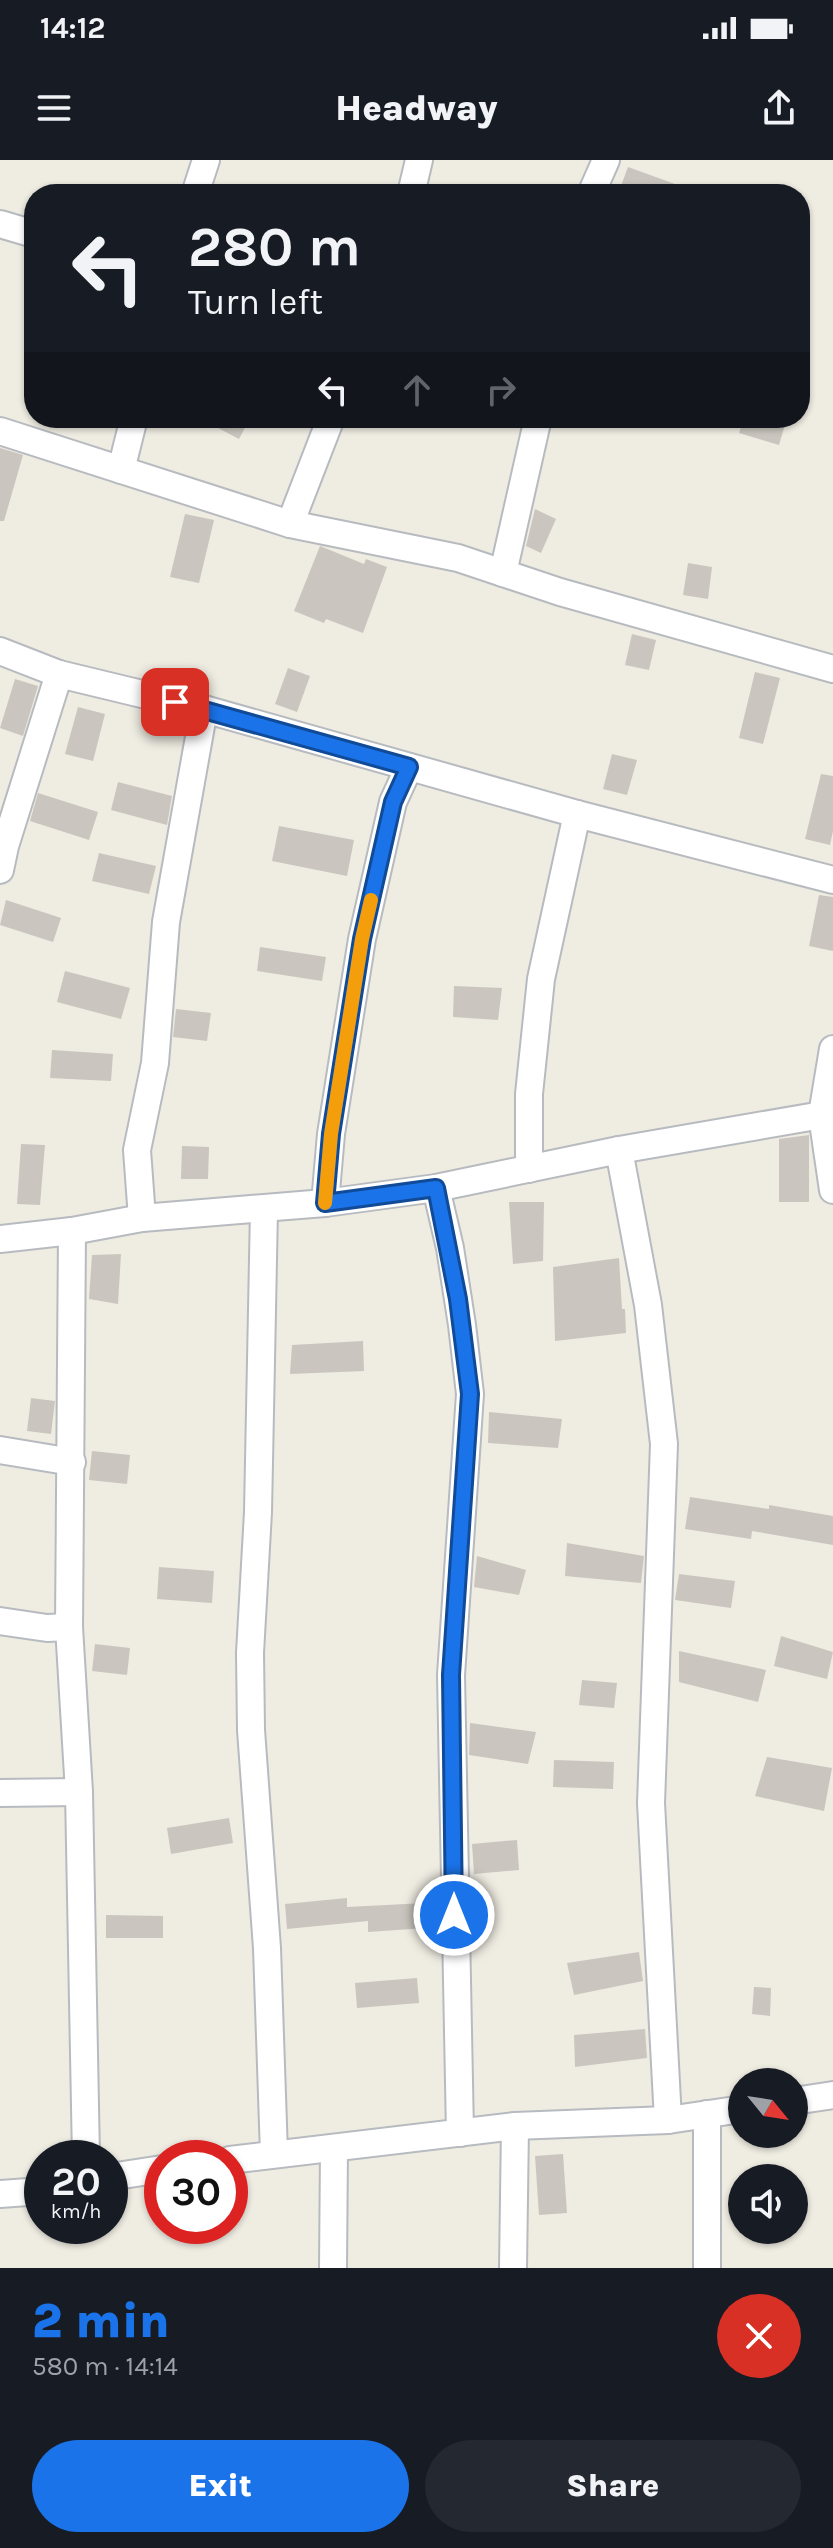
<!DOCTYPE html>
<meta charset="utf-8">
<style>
:root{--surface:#171b24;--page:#242831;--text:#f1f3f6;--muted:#9ea1a6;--accent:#1a73e8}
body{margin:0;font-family:Karla,sans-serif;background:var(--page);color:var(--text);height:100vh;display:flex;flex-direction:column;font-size:30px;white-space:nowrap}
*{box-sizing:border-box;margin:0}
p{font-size:26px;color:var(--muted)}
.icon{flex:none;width:44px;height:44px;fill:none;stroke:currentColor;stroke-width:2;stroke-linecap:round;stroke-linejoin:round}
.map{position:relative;height:2108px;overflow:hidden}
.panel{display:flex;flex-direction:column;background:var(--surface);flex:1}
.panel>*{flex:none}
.guide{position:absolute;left:24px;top:24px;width:786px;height:244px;border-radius:32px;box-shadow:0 2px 6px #0004;background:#171b24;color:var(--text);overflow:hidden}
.needle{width:52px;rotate:120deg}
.buttons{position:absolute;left:728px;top:1908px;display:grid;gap:16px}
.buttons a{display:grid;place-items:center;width:80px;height:80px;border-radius:50%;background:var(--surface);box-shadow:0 2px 6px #0004;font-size:40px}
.speed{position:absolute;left:24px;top:1980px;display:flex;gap:16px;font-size:40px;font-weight:700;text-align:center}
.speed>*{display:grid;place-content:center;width:104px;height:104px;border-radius:50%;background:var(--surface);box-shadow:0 2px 6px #0004;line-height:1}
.speed small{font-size:20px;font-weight:400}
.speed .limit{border:12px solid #d22;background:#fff;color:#111}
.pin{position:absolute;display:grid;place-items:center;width:68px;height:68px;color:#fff;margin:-34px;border-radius:16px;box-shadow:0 4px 12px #0006}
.me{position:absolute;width:88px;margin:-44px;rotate:0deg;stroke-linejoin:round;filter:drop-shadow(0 0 6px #0008)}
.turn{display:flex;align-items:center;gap:28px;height:168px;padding:0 32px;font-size:36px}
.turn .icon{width:104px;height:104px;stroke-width:2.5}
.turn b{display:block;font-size:56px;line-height:68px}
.lanes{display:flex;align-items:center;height:76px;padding:0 32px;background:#0003;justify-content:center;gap:40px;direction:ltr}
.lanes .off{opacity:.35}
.round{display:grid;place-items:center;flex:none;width:84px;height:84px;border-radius:42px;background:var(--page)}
.overview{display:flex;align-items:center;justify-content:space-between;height:136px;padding:0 32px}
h1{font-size:48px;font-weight:800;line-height:60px;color:var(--accent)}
.action{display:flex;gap:16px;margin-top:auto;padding:16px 32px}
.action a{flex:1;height:92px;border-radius:48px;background:var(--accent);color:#fff;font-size:32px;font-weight:800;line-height:92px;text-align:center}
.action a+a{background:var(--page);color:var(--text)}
.status{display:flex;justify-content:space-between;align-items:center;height:56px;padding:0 40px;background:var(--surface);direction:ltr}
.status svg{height:22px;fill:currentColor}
header{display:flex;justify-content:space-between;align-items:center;height:104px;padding:0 32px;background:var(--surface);font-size:36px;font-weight:800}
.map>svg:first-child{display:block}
</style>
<div class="status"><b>14:12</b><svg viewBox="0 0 49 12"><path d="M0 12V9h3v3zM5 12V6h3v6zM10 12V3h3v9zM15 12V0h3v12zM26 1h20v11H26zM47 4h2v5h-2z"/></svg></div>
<header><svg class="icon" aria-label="menu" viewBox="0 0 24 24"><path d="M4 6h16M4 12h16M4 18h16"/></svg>Headway<svg class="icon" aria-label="share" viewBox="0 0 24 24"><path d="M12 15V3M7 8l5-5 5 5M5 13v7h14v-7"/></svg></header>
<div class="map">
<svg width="833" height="2108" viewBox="0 0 833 2108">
<rect width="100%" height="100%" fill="#efece2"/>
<!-- building -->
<g fill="#cac6bf">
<path d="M 628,7 L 697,32 L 696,34 L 618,34 Z"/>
<path d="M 199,258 L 250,258 L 239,279 Z"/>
<path d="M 744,258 L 787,258 L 779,285 L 739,273 Z"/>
<path d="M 0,288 L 23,295 L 4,361 L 0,361 Z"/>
<path d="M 535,349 L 556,359 L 541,393 L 526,386 Z"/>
<path d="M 185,354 L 214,360 L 199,423 L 170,417 Z"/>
<path d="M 320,386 L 364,404 L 366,399 L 387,407 L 363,473 L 326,459 L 324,463 L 294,451 Z"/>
<path d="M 688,403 L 712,407 L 708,439 L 683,435 Z"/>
<path d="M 632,474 L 656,480 L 649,510 L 625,505 Z"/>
<path d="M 288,508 L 310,516 L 297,552 L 275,544 Z"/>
<path d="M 755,512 L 780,518 L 763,584 L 739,578 Z"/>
<path d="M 15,519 L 38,526 L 23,576 L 0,568 Z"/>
<path d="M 78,547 L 105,554 L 93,601 L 65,594 Z"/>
<path d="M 612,594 L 637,600 L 627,635 L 603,629 Z"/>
<path d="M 821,614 L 833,616 L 833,671 L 830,685 L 805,679 Z"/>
<path d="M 118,622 L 172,636 L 167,665 L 111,650 Z"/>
<path d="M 38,633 L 98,652 L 89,680 L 30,661 Z"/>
<path d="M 279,666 L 354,680 L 347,716 L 272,701 Z"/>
<path d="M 99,693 L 156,706 L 149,734 L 92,721 Z"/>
<path d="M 819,735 L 833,737 L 833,791 L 809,786 Z"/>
<path d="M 6,740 L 61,758 L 53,782 L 0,765 Z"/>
<path d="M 260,787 L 326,797 L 322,821 L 257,811 Z"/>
<path d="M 65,811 L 130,828 L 121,859 L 57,842 Z"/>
<path d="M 454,826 L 502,828 L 498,860 L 453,857 Z"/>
<path d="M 176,849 L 211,853 L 207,881 L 173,877 Z"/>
<path d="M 52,890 L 113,894 L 111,921 L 50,918 Z"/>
<path d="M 809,975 L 809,1042 L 779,1042 L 779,979 Z"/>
<path d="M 21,984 L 45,985 L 40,1045 L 17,1044 Z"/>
<path d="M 182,986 L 209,987 L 208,1019 L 181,1019 Z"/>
<path d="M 509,1042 L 544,1042 L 543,1101 L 513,1104 Z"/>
<path d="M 121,1094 L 118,1144 L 89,1139 L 92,1095 Z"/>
<path d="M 619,1098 L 622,1149 L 625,1149 L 626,1173 L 555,1181 L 553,1107 Z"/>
<path d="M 363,1181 L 364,1211 L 290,1214 L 292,1185 Z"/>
<path d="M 31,1238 L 55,1241 L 51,1274 L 27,1271 Z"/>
<path d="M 489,1252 L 562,1259 L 558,1288 L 488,1283 Z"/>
<path d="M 92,1291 L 130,1295 L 127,1324 L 89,1320 Z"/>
<path d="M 690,1337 L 769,1349 L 769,1345 L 833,1356 L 833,1385 L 752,1371 L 751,1379 L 685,1369 Z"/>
<path d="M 567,1383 L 644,1396 L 641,1423 L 565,1416 Z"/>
<path d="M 477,1396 L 526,1410 L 519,1435 L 474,1427 Z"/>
<path d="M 159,1407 L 214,1411 L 212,1443 L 157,1439 Z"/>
<path d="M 679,1414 L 735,1421 L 731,1448 L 675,1440 Z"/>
<path d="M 781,1476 L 833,1492 L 827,1519 L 774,1506 Z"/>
<path d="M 95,1484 L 130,1488 L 127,1515 L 92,1511 Z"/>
<path d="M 679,1491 L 766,1510 L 758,1542 L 679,1522 Z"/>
<path d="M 582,1520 L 617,1523 L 614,1548 L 579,1545 Z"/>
<path d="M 470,1563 L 536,1572 L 528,1604 L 469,1595 Z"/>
<path d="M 767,1597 L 832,1608 L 824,1651 L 755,1636 Z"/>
<path d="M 554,1600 L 614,1602 L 613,1629 L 553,1627 Z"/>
<path d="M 229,1658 L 233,1683 L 171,1694 L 167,1668 Z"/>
<path d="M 517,1680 L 519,1710 L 474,1714 L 472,1684 Z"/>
<path d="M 347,1738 L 347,1747 L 425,1743 L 426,1768 L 368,1772 L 368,1761 L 287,1769 L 285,1744 Z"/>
<path d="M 106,1755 L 163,1756 L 163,1778 L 106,1778 Z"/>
<path d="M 639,1792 L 643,1821 L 574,1835 L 567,1803 Z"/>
<path d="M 417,1818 L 419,1843 L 357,1848 L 355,1823 Z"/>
<path d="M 754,1827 L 771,1828 L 770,1856 L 752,1854 Z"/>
<path d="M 645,1869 L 647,1898 L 575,1907 L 574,1875 Z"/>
<path d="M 563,1994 L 567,2053 L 539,2055 L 535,1996 Z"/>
</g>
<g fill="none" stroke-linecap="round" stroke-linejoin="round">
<defs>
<g id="minor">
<path d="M 195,34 L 206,0"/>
<path d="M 411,34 L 419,0"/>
<path d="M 591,34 L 606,0"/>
<path d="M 0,64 L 34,74"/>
<path d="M 0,271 L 290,364 L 458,398 L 560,432 L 833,509"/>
<path d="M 121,310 L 134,258"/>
<path d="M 290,364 L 331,258"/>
<path d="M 503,413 L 538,258"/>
<path d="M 0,491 L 59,514 L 204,549 L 577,654 L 833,720"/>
<path d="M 0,710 L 5,686 L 59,514"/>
<path d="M 833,889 L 822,955 L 833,1030"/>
<path d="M 619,990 L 648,1145 L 664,1284 L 651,1643 L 668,1960"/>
<path d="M 529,1009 L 529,934 L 541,819 L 577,654"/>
<path d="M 436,1028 L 450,1088 L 462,1165 L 470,1234 L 451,1515 L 460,1973"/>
<path d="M 325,1043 L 331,974 L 362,779 L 393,642 L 409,607"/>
<path d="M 264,1049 L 258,1352 L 250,1493 L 251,1570 L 267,1788 L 274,1994"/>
<path d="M 142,1058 L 137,990 L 155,903 L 166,762 L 204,549"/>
<path d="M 72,1071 L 69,1467 L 79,1632 L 86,1998"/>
<path d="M 0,1079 L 72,1071 L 142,1058 L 325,1043 L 436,1028 L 619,990 L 822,955"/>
<path d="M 0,1290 L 72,1302"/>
<path d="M 0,1461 L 47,1468 L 69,1467"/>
<path d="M 0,1633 L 79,1632"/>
<path d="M 794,1941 L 833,1935"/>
<path d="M 230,2000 L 515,1966 L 668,1960 L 742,1949"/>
<path d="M 110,2017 L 162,2009"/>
<path d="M 0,2034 L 42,2031"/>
<path d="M 333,2108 L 334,1989"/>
<path d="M 513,2108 L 515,1966"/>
<path d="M 707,2108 L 707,1954"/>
</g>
</defs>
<!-- minor casing -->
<use href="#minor" stroke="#b7bbc0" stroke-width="30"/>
<!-- minor -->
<use href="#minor" stroke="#fff" stroke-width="26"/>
</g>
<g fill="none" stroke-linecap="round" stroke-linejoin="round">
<defs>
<path id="route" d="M 175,542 L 409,607 L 393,642 L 362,779 L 331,974 L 325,1043 L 436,1028 L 458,1139 L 470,1234 L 451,1515 L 454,1755"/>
</defs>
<!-- route casing -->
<use href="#route" stroke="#114b97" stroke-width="20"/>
<!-- route -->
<use href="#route" stroke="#1a73e8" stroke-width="14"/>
<!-- slow -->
<path stroke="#f59e0b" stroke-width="14" d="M 325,1043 L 331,974 L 362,779 L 371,740"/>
</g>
</svg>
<div class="buttons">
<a><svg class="needle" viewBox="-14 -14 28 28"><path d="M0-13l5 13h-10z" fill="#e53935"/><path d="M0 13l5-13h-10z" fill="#9ea1a6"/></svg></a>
<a><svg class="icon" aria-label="sound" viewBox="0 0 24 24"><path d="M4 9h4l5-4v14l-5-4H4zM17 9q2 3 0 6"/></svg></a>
</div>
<div class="speed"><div>20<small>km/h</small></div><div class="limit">30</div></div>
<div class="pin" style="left:175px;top:542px;background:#d93025"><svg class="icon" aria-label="arrive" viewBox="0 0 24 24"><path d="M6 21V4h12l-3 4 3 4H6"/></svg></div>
<svg class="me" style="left:454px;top:1755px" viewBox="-20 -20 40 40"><circle r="17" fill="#1a73e8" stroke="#fff" stroke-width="3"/><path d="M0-11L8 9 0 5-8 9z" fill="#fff"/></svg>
<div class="guide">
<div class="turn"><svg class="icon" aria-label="left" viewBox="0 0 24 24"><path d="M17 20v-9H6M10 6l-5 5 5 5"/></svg><div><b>280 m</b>Turn left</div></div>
<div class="lanes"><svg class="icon" aria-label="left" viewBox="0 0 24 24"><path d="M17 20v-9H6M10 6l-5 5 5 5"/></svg><svg class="icon off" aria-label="ahead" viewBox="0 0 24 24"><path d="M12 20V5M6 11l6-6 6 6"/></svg><svg class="icon off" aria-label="right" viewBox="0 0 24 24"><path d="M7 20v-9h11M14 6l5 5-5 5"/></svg></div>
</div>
</div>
<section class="panel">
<div class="overview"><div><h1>2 min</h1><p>580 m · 14:14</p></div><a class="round" style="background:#d93025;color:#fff"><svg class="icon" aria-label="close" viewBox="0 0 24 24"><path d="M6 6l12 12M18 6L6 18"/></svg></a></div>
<div class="action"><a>Exit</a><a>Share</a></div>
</section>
